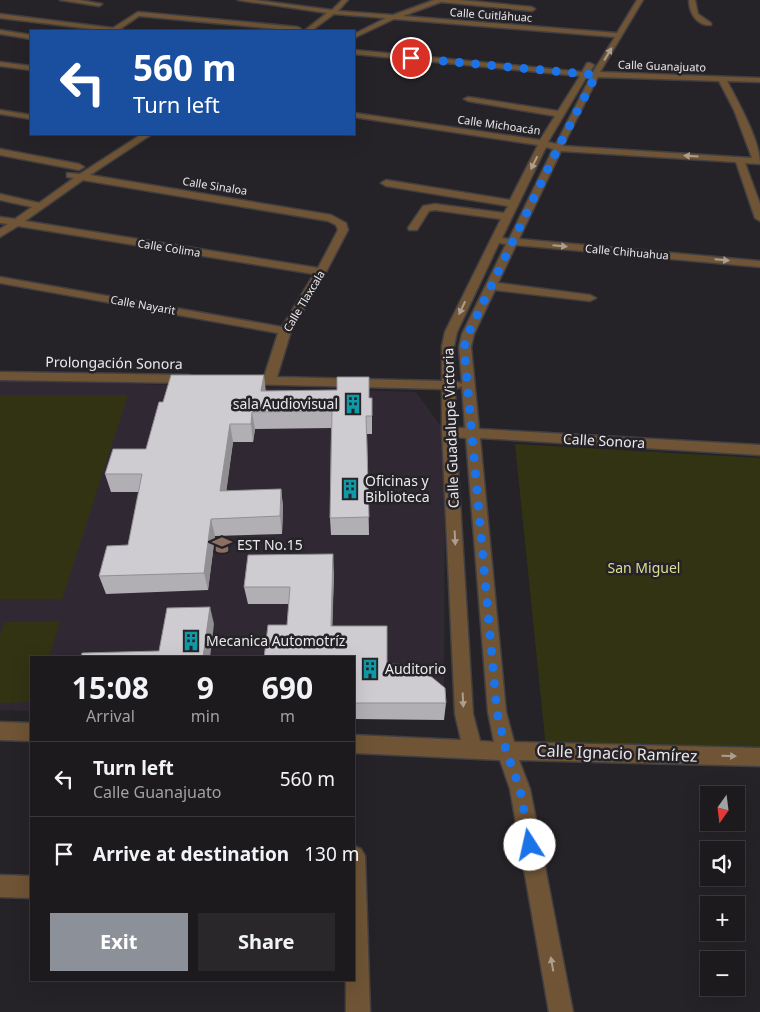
<!DOCTYPE html>
<meta charset="utf-8">
<style>
:root{--surface:#1c1a1d;--page:#29272a;--text:#f1f3f6;--muted:#a0a1a4;--line:#3a383b;--accent:#8c9099}
body{margin:0;font-family:"Noto Sans",sans-serif;background:var(--page);color:var(--text);height:100vh;display:flex;flex-direction:column;font-size:19px;white-space:nowrap}
*{box-sizing:border-box;margin:0}
p{font-size:16px;color:var(--muted)}
.icon{flex:none;width:28px;height:28px;fill:none;stroke:currentColor;stroke-width:2;stroke-linecap:round;stroke-linejoin:round}
.map{position:relative;flex:1;overflow:hidden}
.side{position:absolute;left:30px;top:656px;width:325px;height:325px;display:flex;flex-direction:column;background:var(--surface);border-radius:0px;box-shadow:0 5px 20px #0002,0 0 0 1px var(--line)}
.side>*{flex:none}
.hud{position:absolute;left:30px;top:30px;width:325px;height:105px;border-radius:0px;box-shadow:0 5px 20px #0002,0 0 0 1px var(--line);background:#1a4fa0;color:#fff;overflow:hidden}
.needle{width:32px;rotate:194deg}
.buttons{position:absolute;left:700px;top:786px;display:grid;gap:10px}
.buttons a{display:grid;place-items:center;width:45px;height:45px;border-radius:0px;background:var(--surface);box-shadow:0 5px 20px #0002,0 0 0 1px var(--line);font-size:25px}
.pin{position:absolute;display:grid;place-items:center;width:42px;height:42px;color:#fff;margin:-21px;border:2px solid #fff;border-radius:50%;box-shadow:0 1px 5px #0007}
.me{position:absolute;width:55px;margin:-28px;rotate:350deg;stroke-linejoin:round;filter:drop-shadow(0 0 4px #0008)}
.turn{display:flex;align-items:center;gap:18px;height:105px;padding:0 20px;font-size:22px}
.turn .icon{width:65px;height:65px;stroke-width:2.5}
.turn b{display:block;font-size:35px;line-height:42px}
.eta{display:flex;justify-content:space-evenly;align-items:center;height:85px;text-align:center}
.eta b{font-size:30px;font-weight:700;line-height:35px}
.button{display:flex;gap:10px;margin-top:auto;padding:10px 20px}
.button a{flex:1;height:58px;border-radius:0px;background:var(--accent);color:#fff;font-size:20px;font-weight:700;line-height:58px;text-align:center}
.button a+a{background:var(--page);color:var(--text)}
ul{padding:0;list-style:none}
li{display:flex;align-items:center;gap:15px;height:75px;padding:0 20px;border-top:1px solid var(--line)}
li div{flex:1}
li b{display:block;font-size:19px}
li em{font-style:normal}
.map>svg:first-child{display:block}
</style>
<div class="map">
<svg width="760" height="1012" viewBox="0 0 760 1012">
<rect width="100%" height="100%" fill="#252327"/>
<!-- built -->
<path fill="#302933" d="M 0,380 L 416,392 L 445,432 L 444,720 L 354,719 L 354,658 L 31,658 L 31,711 L 0,710 Z"/>
<!-- green -->
<g fill="#323313">
<path d="M 0,395 L 128,395 L 62,599 L 0,599 Z"/>
<path d="M 515,444 L 760,458 L 760,751 L 546,748 Z"/>
<path d="M 60,621 L 49,657 L 31,658 L 31,702 L 0,703 L 0,635 L 5,622 Z"/>
</g>
<g fill="none" stroke-linecap="round" stroke-linejoin="round">
<defs>
<g id="minor">
<path d="M 60,0 L 80,0 L 102,4 L 99,6 Z"/>
<path d="M 238,0 L 255,0 L 332,10 L 342,0 L 348,0 L 338,11 L 393,15 L 434,0 L 460,0 L 532,7 L 535,9 L 532,11 L 441,2 L 403,16 L 617,33 L 637,0 L 643,0 L 600,72 L 760,78 L 760,82 L 727,81 C 738,102 760,140 760,164 L 745,163 L 760,204 L 760,221 L 755,218 L 736,162 L 561,151 L 519,239 L 760,261 L 760,267 L 516,245 L 498,283 L 590,295 L 596,298 L 590,301 L 495,290 L 474,334 L 471,347 L 479,429 L 760,445 L 760,455 L 480,438 L 506,712 L 514,742 L 760,748 L 760,766 L 519,760 L 530,789 L 573,1012 L 549,1012 L 510,789 L 500,760 L 354,753 L 354,735 L 461,740 L 455,714 L 442,432 L 442,389 L 245,384 L 240,383 L 239,380 L 240,377 L 264,377 L 278,333 L 0,283 L 0,277 L 282,327 L 314,274 L 18,226 L 0,237 L 0,229 L 8,224 L 0,223 L 0,217 L 15,219 L 32,207 L 0,200 L 0,194 L 39,203 L 74,178 L 67,177 L 67,173 L 80,174 L 142,134 L 152,134 L 90,175 L 331,215 L 346,223 L 348,230 L 326,272 L 291,331 L 277,377 L 442,381 L 442,346 L 445,332 L 501,219 L 435,210 L 429,211 L 417,230 L 409,230 L 408,228 L 423,206 L 435,204 L 504,213 L 508,206 L 386,186 L 381,183 L 386,180 L 510,200 L 538,145 L 354,117 L 354,113 L 540,140 L 555,116 L 468,101 L 464,99 L 468,97 L 558,111 L 580,76 L 354,54 L 354,50 L 582,72 L 587,63 L 590,63 L 594,65 L 590,72 L 593,72 L 615,37 L 394,19 L 354,38 L 354,34 L 386,18 L 334,14 L 311,31 L 304,31 L 327,13 ZM 587,76 L 591,76 L 556,144 L 548,142 ZM 598,77 L 719,81 L 734,110 L 752,158 L 563,146 ZM 546,147 L 553,149 L 509,239 L 502,238 ZM 83,180 L 328,221 L 336,225 L 338,230 L 318,268 L 25,221 ZM 499,243 L 506,244 L 462,334 L 459,347 L 462,384 L 455,381 L 454,346 L 457,332 ZM 462,386 L 465,428 L 456,428 L 455,389 ZM 456,437 L 466,438 L 488,712 L 494,742 L 480,741 L 473,714 Z"/>
<path d="M 689,0 L 695,0 L 698,14 L 711,23 L 711,25 C 697,26 689,13 689,0 Z"/>
<path d="M 138,12 L 298,27 L 301,29 L 298,31 L 139,16 L 120,29 L 126,31 L 109,31 L 0,18 L 0,14 L 113,28 Z"/>
<path d="M 0,30 L 31,35 L 31,39 L 0,34 Z"/>
<path d="M 0,62 L 31,66 L 31,70 L 0,66 Z"/>
<path d="M 0,110 L 31,115 L 31,119 L 0,114 Z"/>
<path d="M 0,149 L 79,164 L 84,167 L 79,170 L 0,155 Z"/>
<path d="M 0,372 L 189,375 L 195,379 L 189,383 L 0,380 Z"/>
<path d="M 0,722 L 31,723 L 31,741 L 0,740 Z"/>
<path d="M 354,846 L 361,849 L 365,856 L 370,1012 L 346,1012 L 346,980 L 354,980 Z"/>
<path d="M 0,875 L 31,876 L 31,898 L 0,897 Z"/>
</g>
</defs>
<!-- minor casing -->
<use href="#minor" stroke="#413f42" stroke-width="3"/>
<!-- minor -->
<use href="#minor" fill="#6f5435" fill-rule="evenodd"/>
</g>
<!-- wall -->
<g fill="#b2afb4">
<path d="M 266,391 L 372,398 L 372,434 L 367,434 L 369,535 L 331,535 L 330,518 L 331,428 L 255,429 L 253,442 L 233,442 L 226,491 L 281,489 L 283,507 L 282,534 L 215,536 L 208,590 L 106,594 L 99,576 L 128,545 L 139,492 L 111,492 L 105,474 L 146,449 L 163,402 Z"/>
<path d="M 334,572 L 332,626 L 387,664 L 446,703 L 444,720 L 354,719 L 354,658 L 289,604 L 248,604 L 244,587 Z"/>
</g>
<!-- shaded-wall -->
<g fill="#918f92">
<path d="M 264,375 L 266,392 L 261,391 Z"/>
<path d="M 252,412 L 255,429 L 253,442 L 251,424 Z"/>
<path d="M 230,424 L 233,442 L 224,509 L 220,491 Z"/>
<path d="M 281,489 L 283,507 L 282,534 L 280,516 Z"/>
<path d="M 211,519 L 215,536 L 208,590 L 204,573 Z"/>
<path d="M 333,554 L 334,572 L 332,643 L 331,626 Z"/>
<path d="M 210,607 L 214,624 L 210,658 L 203,658 Z"/>
</g>
<!-- building -->
<g fill="#cfccd1" stroke="#918f92">
<path d="M 171,375 L 264,375 L 261,391 L 337,390 L 337,377 L 369,377 L 369,398 L 372,398 L 372,416 L 366,416 L 369,517 L 330,518 L 332,411 L 252,412 L 251,424 L 230,424 L 220,491 L 281,489 L 280,516 L 211,519 L 204,573 L 99,576 L 107,546 L 128,545 L 142,474 L 105,474 L 113,449 L 146,449 L 159,402 L 163,402 Z"/>
<path d="M 333,554 L 331,626 L 387,626 L 387,664 L 417,665 L 445,688 L 446,703 L 354,703 L 354,658 L 264,658 L 268,625 L 287,625 L 290,587 L 244,587 L 248,555 Z"/>
<path d="M 210,607 L 203,658 L 81,658 L 82,653 L 159,651 L 167,608 Z"/>
</g>
<!-- one-way arrows -->
<defs><path id="oneway-solid" d="M-6-.8H1V-3.2L6.5 0L1 3.2V.8H-6Z" transform="scale(1.25)"/></defs>
<g fill="#ac9e90">
<use href="#oneway-solid" transform="translate(608 54) rotate(-59)"/>
<use href="#oneway-solid" transform="translate(691 156) rotate(-176)"/>
<use href="#oneway-solid" transform="translate(534 163) rotate(116)"/>
<use href="#oneway-solid" transform="translate(560 246) rotate(5)"/>
<use href="#oneway-solid" transform="translate(722 260) rotate(5)"/>
<use href="#oneway-solid" transform="translate(462 308) rotate(115)"/>
<use href="#oneway-solid" transform="translate(455 538) rotate(87)"/>
<use href="#oneway-solid" transform="translate(463 700) rotate(87)"/>
<use href="#oneway-solid" transform="translate(729 756) rotate(2)"/>
<use href="#oneway-solid" transform="translate(552 964) rotate(-100)"/>
</g>
<g fill="none" stroke-linecap="round" stroke-linejoin="round">
<!-- route -->
<path stroke="#1a73e8" stroke-width="9" stroke-dasharray="0 16.2" d="M 411,58 L 596,75 L 558,148 L 468,334 L 464,347 L 497,712 L 506,750 L 520,789 L 530,845"/>
</g>
<!-- icons -->
<defs>
<symbol id="building-bare" viewBox="-9 -9 18 18"><path d="M-4-6H4V6H1V3H-1V6H-4ZM-2.5-4.3h1.7v1.8h-1.7ZM.8-4.3h1.7v1.8H.8ZM-2.5-1h1.7V.8h-1.7ZM.8-1h1.7V.8H.8Z" fill="#0f9aa8" stroke="#252327" stroke-width="2.5" paint-order="stroke"/></symbol>
<symbol id="school-bare" viewBox="-9 -9 18 18"><path d="M0-5L7-2L0 1L-7-2ZM-4 1L0 2.5L4 1V4Q0 6-4 4Z" fill="#8d6e63" stroke="#252327" stroke-width="2.5" paint-order="stroke"/></symbol>
</defs>
<g fill-rule="evenodd">
<use href="#building-bare" x="339" y="390" width="28" height="28"/>
<use href="#building-bare" x="336" y="475" width="28" height="28"/>
<use href="#school-bare" x="208" y="531" width="28" height="28"/>
<use href="#building-bare" x="177" y="627" width="28" height="28"/>
<use href="#building-bare" x="356" y="655" width="28" height="28"/>
</g>
<g text-anchor="middle" stroke-width="5" stroke-linejoin="round" paint-order="stroke">
<!-- far-street labels -->
<g font-size="11" fill="#eae8eb" stroke="#252327">
<text transform="translate(491 15) rotate(4)" y="4">Calle Cuitláhuac</text>
<text transform="translate(662 66) rotate(2)" y="4">Calle Guanajuato</text>
<text transform="translate(499 125) rotate(8)" y="4">Calle Michoacán</text>
<text transform="translate(215 186) rotate(9)" y="4">Calle Sinaloa</text>
<text transform="translate(169 248) rotate(9)" y="4">Calle Colima</text>
<text transform="translate(627 252) rotate(5)" y="4">Calle Chihuahua</text>
<text transform="translate(304 301) rotate(-59)" y="4">Calle Tlaxcala</text>
<text transform="translate(143 305) rotate(10)" y="4">Calle Nayarit</text>
</g>
<!-- street labels -->
<g font-size="14" fill="#eae8eb" stroke="#252327">
<text transform="translate(114 363) rotate(1)" y="5">Prolongación Sonora</text>
<text transform="translate(451 428) rotate(-92)" y="5">Calle Guadalupe Victoria</text>
<text transform="translate(604 441) rotate(3)" y="5">Calle Sonora</text>
</g>
<!-- poi labels -->
<g font-size="14" fill="#eae8eb" stroke="#252327" text-anchor="start">
<text x="338" y="409" text-anchor="end">sala Audiovisual</text>
<text x="365" y="486">Oficinas y<tspan x="365" dy="16">Biblioteca</tspan></text>
<text x="237" y="550">EST No.15</text>
<text x="206" y="646">Mecanica Automotríz</text>
<text x="385" y="674">Auditorio</text>
</g>
<!-- park labels -->
<g font-size="14" fill="#dcdf91" stroke="#252327">
<text x="644" y="573">San Miguel</text>
</g>
<!-- near-street labels -->
<g font-size="16" fill="#eae8eb" stroke="#252327">
<text transform="translate(617 753) rotate(2)" y="6">Calle Ignacio Ramírez</text>
</g>
</g>
</svg>
<div class="buttons">
<a><svg class="needle" viewBox="-14 -14 28 28"><path d="M0-13l5 13h-10z" fill="#e53935"/><path d="M0 13l5-13h-10z" fill="#a0a1a4"/></svg></a>
<a><svg class="icon" aria-label="sound" viewBox="0 0 24 24"><path d="M4 9h4l5-4v14l-5-4H4zM17 9q2 3 0 6"/></svg></a>
<a>+</a>
<a>−</a>
</div>
<div class="pin" style="left:411px;top:58px;background:#d93025"><svg class="icon" aria-label="arrive" viewBox="0 0 24 24"><path d="M6 21V4h12l-3 4 3 4H6"/></svg></div>
<svg class="me" style="left:530px;top:845px" viewBox="-20 -20 40 40"><circle r="19" fill="#fff"/><path d="M0-13L10 11 0 6-10 11z" fill="#1a73e8"/></svg>
<div class="hud">
<div class="turn"><svg class="icon" aria-label="left" viewBox="0 0 24 24"><path d="M17 20v-9H6M10 6l-5 5 5 5"/></svg><div><b>560 m</b>Turn left</div></div>
</div>
<section class="side">
<div class="eta">
<div><b>15:08</b><p>Arrival</p></div>
<div><b>9</b><p>min</p></div>
<div><b>690</b><p>m</p></div>
</div>
<ul>
<li><svg class="icon" aria-label="left" viewBox="0 0 24 24"><path d="M17 20v-9H6M10 6l-5 5 5 5"/></svg><div><b>Turn left</b><p>Calle Guanajuato</p></div><em>560 m</em></li>
<li><svg class="icon" aria-label="arrive" viewBox="0 0 24 24"><path d="M6 21V4h12l-3 4 3 4H6"/></svg><div><b>Arrive at destination</b></div><em>130 m</em></li>
</ul>
<div class="button"><a>Exit</a><a>Share</a></div>
</section>
</div>
